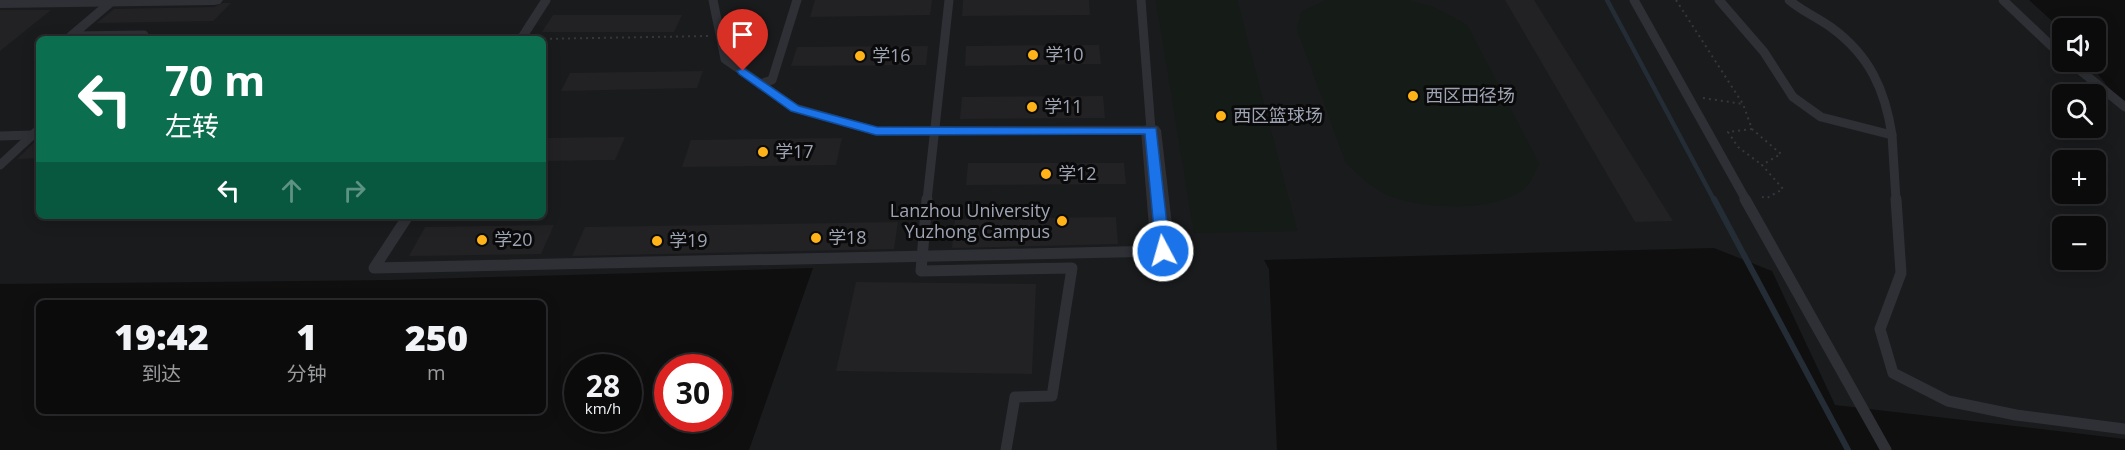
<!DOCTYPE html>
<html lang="zh">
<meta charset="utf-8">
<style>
:root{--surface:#0b0b0c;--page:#19191a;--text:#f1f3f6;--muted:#9a9b9d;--line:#2b2b2d}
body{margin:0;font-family:"Open Sans","Noto Sans SC",sans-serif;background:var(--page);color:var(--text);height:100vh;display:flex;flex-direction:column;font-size:22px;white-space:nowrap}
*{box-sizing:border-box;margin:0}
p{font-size:20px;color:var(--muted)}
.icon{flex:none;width:33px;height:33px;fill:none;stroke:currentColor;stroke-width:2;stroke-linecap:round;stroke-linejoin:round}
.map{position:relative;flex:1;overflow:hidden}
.details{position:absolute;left:36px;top:300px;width:510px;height:114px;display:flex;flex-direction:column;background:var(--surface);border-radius:9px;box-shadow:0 3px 15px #0003,0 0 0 2px var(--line)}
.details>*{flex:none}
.banner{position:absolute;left:36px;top:36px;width:510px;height:183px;border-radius:9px;box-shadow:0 3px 15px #0003,0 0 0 2px var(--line);background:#0b6e4f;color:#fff;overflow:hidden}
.buttons{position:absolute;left:2052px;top:18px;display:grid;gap:12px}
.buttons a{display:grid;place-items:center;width:54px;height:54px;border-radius:9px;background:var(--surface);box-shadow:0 3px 15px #0003,0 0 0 2px var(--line);font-size:30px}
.speed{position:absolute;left:564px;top:354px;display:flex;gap:12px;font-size:30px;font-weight:700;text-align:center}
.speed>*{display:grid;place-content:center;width:78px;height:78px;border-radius:50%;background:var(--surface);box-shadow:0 3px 15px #0003,0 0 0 2px var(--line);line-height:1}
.speed small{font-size:15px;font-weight:400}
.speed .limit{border:9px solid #d22;background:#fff;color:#111}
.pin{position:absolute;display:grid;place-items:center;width:51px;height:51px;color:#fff;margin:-62px -26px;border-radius:50% 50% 50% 0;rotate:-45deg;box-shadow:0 0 6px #0007}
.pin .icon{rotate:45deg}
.me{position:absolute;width:66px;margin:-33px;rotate:354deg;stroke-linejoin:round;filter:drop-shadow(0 0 4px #0008)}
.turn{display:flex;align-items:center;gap:21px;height:126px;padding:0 30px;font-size:27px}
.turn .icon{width:78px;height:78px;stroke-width:2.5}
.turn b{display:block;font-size:42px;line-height:51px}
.lanes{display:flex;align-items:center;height:57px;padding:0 30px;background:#0003;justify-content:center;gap:30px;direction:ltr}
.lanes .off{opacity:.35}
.eta{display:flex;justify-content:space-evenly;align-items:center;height:102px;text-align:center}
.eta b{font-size:36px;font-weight:800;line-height:42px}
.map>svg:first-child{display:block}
</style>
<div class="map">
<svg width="2125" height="450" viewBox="0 0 2125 450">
<rect width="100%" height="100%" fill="#0f0f10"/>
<!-- built -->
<path fill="#1a1b1d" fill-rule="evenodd" d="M 0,0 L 2029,0 L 2062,30 L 2062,62 L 2088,62 L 2125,108 L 2125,439 L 1835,405 L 1772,271 L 1714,248 L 1264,260 L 1269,269 L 1277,450 L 749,450 L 813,268 L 391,280 L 0,284 ZM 39,39 L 543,39 L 543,216 L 39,216 ZM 2062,94 L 2096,94 L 2096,128 L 2062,128 ZM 2062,160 L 2096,160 L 2096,194 L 2062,194 ZM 2062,226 L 2096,226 L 2096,260 L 2062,260 Z"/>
<!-- green -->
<g fill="#151b16">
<path d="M 1156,0 L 1237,0 L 1297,231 L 1194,233 Z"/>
<path d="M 1327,0 L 1408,0 L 1436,8 L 1467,25 L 1539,164 C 1535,171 1531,183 1525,188 C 1493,213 1426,209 1390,196 C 1374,189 1358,175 1346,163 L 1297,29 L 1301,12 Z"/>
</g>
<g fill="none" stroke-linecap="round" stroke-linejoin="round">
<!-- stream-far1 -->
<path stroke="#242d35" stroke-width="4.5" d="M 1607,0 L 1714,200"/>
<!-- stream -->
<path stroke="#242d35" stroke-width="6" d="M 1714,199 L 1848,450"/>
</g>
<!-- building -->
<g fill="#222224">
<path d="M 815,0 L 932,0 L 930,15 L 810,17 Z"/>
<path d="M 963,0 L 1089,0 L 1090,15 L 962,16 Z"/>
<path d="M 1505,0 L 1534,0 L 1673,221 L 1635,222 Z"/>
<path d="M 223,3 L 231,3 L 213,21 L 97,23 L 114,9 L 214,7 Z"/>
<path d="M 0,10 L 51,10 L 0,51 Z"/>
<path d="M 553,15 L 682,15 L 674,32 L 542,32 Z"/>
<path d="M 1099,45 L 1101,64 L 965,66 L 966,46 Z"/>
<path d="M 928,46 L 926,65 L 791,66 L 797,47 Z"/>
<path d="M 703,71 L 697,88 L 561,91 L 570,73 Z"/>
<path d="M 1103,96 L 1105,118 L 960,119 L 962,97 Z"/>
<path d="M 625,137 L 615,160 L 543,161 L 543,138 Z"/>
<path d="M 39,138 L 39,158 L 17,159 Z"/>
<path d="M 842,138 L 836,165 L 682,167 L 691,140 Z"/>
<path d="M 968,163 L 1124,163 L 1126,184 L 966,185 Z"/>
<path d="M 1116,217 L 1118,244 L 952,248 L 955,219 Z"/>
<path d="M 898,222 L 894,249 L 572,256 L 585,227 Z"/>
<path d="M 554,225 L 541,254 L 409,256 L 425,227 Z"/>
<path d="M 856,282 L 1036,284 L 1032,374 L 836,371 Z"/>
</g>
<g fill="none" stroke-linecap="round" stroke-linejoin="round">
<!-- path -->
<g stroke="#35373d" stroke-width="2" stroke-dasharray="2 4" stroke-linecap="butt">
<path d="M 1676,0 L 1743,104 L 1752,129 L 1781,154 L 1762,165 L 1783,189 L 1767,198 L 1762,197"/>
<path d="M 538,39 L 708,36"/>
<path d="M 1703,98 L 1743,104"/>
<path d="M 1752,129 L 1728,132 L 1738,147 L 1762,165"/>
</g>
<!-- service-far1 -->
<g stroke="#2f3036" stroke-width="9">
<path d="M 713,0 L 725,59 L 795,108 L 876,131 L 1151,130 L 1141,0"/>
<path d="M 1634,0 L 1746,200"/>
<path d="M 1719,0 L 1764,52 L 1793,97 L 1821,117 L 1892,135 L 1896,200"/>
<path d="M 1789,0 C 1802,11 1818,18 1832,28 C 1870,56 1885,90 1892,135"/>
<path d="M 2003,0 L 2062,56"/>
<path d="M 111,2 L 71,36 L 144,35 L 139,39"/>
<path d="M 521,39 L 546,0"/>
<path d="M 2070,62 L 2125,107"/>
<path d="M 760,84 L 772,80 L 797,0"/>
<path d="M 0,136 L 32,135"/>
<path d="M 0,165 L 39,129"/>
<path d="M 927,200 L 949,0"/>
</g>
<!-- service -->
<g stroke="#2f3036" stroke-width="11">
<path d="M 927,199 L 921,271 L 1072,268 L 1052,396 L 1015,397 L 1006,450"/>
<path d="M 1745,199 L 1886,450"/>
<path d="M 1896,199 L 1901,273 L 1880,329 L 1893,373 L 1948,401 L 2016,415 L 2125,429"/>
<path d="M 408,216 L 374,268 L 1163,251"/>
</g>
<!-- minor -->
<g fill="#2f3036" fill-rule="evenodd">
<path d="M 0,0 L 223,0 L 220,4 L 214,5 L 0,8 Z"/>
<path d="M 1151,124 L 1158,126 L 1161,130 L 1175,251 L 1171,256 L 1163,259 L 1155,256 L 1151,251 L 1141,130 L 1144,126 Z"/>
</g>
</g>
<!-- route -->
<path fill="#1a73e8" stroke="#114b97" stroke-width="1.5" d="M 743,68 L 799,106 L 877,127 L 1156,128 L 1170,251 L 1163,256 L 1156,251 L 1145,134 L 876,135 L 791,111 L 739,74 L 737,71 Z"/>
<!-- markers -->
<g fill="#ffb318" stroke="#0a0a0b" stroke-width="2">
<circle cx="1033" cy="55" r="6"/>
<circle cx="860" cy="56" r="6"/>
<circle cx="1413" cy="96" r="6"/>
<circle cx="1032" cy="107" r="6"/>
<circle cx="1221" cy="116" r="6"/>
<circle cx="763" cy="152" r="6"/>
<circle cx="1046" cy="174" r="6"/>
<circle cx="1062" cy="221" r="6"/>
<circle cx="816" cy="238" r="6"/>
<circle cx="482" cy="240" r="6"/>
<circle cx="657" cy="241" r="6"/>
</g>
<g text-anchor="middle" stroke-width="6" stroke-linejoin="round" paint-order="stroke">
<!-- poi labels -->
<g font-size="18" fill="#9ea4b3" stroke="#0a0a0b" text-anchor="start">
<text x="1045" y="61">学10</text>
<text x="872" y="62">学16</text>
<text x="1425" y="102">西区田径场</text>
<text x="1044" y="113">学11</text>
<text x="1233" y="122">西区篮球场</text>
<text x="775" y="158">学17</text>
<text x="1058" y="180">学12</text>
<text x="1050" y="217" text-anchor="end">Lanzhou University<tspan x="1050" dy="21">Yuzhong Campus</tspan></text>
<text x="828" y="244">学18</text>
<text x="494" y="246">学20</text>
<text x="669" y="247">学19</text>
</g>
</g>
</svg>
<div class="buttons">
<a><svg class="icon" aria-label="sound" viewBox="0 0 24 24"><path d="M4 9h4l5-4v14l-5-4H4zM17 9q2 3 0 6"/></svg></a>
<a><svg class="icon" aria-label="search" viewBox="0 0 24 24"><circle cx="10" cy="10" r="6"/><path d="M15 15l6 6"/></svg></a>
<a>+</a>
<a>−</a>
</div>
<div class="speed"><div>28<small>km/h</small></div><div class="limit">30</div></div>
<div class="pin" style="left:743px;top:71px;background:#d93025"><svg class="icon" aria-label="arrive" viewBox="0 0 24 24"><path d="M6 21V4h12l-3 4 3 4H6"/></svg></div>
<svg class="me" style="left:1163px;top:251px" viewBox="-20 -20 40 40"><circle r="17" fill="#1a73e8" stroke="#fff" stroke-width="3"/><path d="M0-11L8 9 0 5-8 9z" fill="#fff"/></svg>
<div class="banner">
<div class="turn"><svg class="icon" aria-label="left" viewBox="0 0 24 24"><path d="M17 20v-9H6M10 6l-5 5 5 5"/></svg><div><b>70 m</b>左转</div></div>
<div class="lanes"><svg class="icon" aria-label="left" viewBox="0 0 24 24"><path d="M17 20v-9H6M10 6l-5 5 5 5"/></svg><svg class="icon off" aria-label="ahead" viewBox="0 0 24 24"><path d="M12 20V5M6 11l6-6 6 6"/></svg><svg class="icon off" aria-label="right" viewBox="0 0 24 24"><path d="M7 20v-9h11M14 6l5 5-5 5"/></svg></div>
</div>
<section class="details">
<div class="eta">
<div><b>19:42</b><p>到达</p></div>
<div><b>1</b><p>分钟</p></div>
<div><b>250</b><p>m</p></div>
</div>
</section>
</div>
